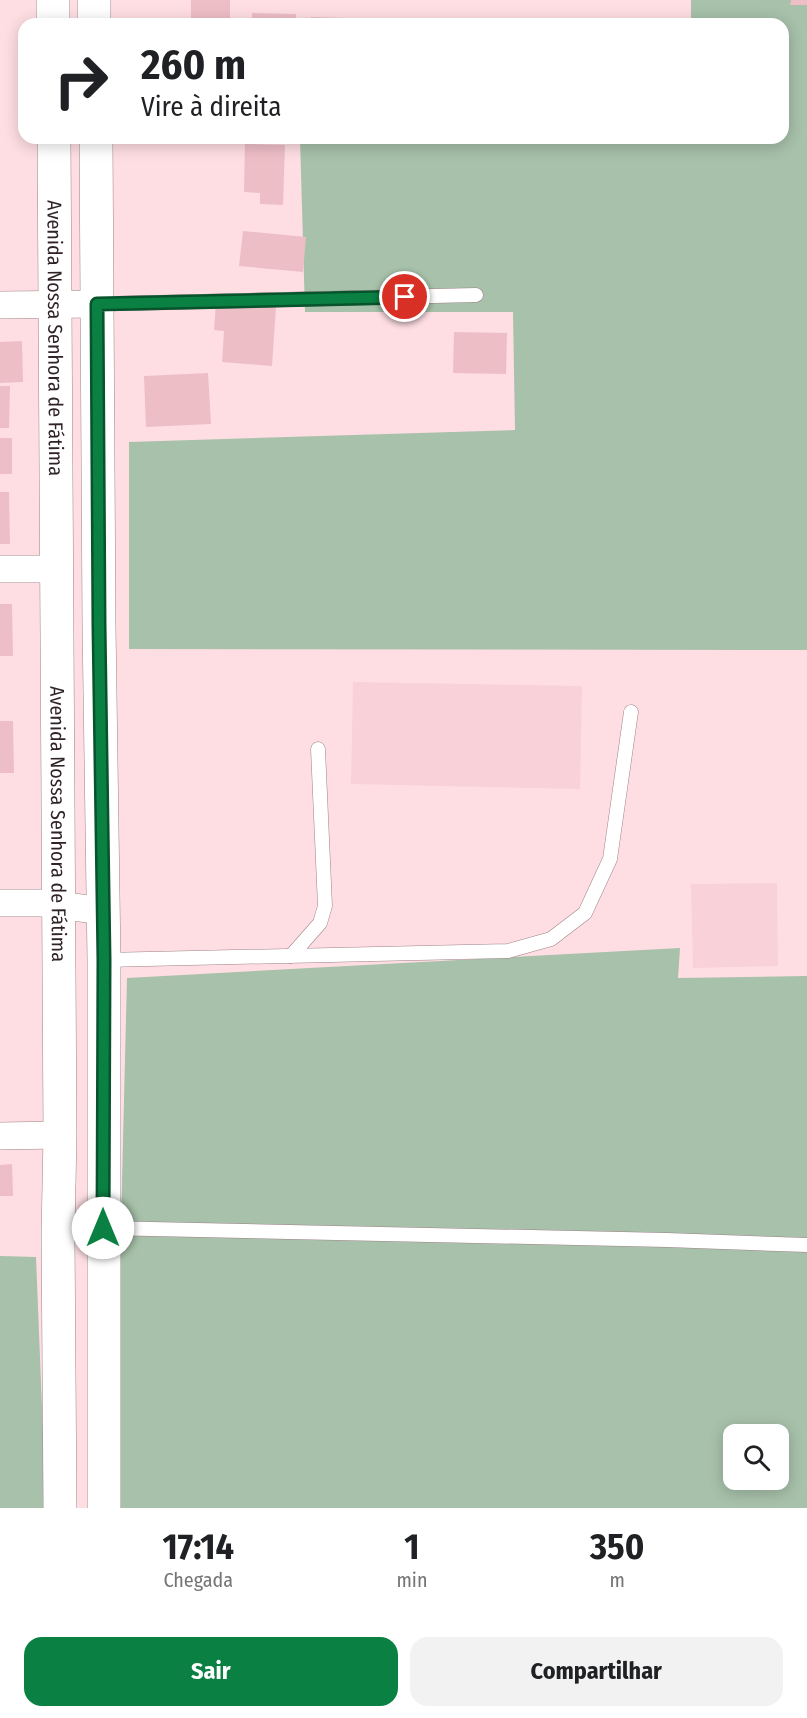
<!DOCTYPE html>
<html lang="pt">
<meta charset="utf-8">
<style>
:root{--surface:#fff;--page:#f2f2f2;--text:#202124;--muted:#757577;--accent:#0b8043}
body{margin:0;font-family:"Fira Sans Condensed",sans-serif;background:var(--page);color:var(--text);height:100vh;display:flex;flex-direction:column;font-size:22px;white-space:nowrap}
*{box-sizing:border-box;margin:0}
p{font-size:20px;color:var(--muted)}
.icon{flex:none;width:33px;height:33px;fill:none;stroke:currentColor;stroke-width:2;stroke-linecap:round;stroke-linejoin:round}
.map{position:relative;height:1508px;overflow:hidden}
.side{display:flex;flex-direction:column;background:var(--surface);flex:1}
.side>*{flex:none}
.top-card{position:absolute;left:18px;top:18px;width:771px;height:126px;border-radius:18px;box-shadow:0 3px 15px #0003;background:#fff;color:var(--text);overflow:hidden}
.fabs{position:absolute;left:723px;top:1424px;display:grid;gap:12px}
.fabs a{display:grid;place-items:center;width:66px;height:66px;border-radius:12px;background:var(--surface);box-shadow:0 3px 15px #0003;font-size:30px}
.pin{position:absolute;display:grid;place-items:center;width:51px;height:51px;color:#fff;margin:-26px;border:3px solid #fff;border-radius:50%;box-shadow:0 2px 6px #0007}
.me{position:absolute;width:66px;margin:-33px;rotate:0deg;stroke-linejoin:round;filter:drop-shadow(0 0 4px #0008)}
.turn{display:flex;align-items:center;gap:21px;height:126px;padding:0 24px;font-size:27px}
.turn .icon{width:78px;height:78px;stroke-width:2.5}
.turn b{display:block;font-size:42px;line-height:51px}
.eta{display:flex;justify-content:space-evenly;align-items:center;height:102px;text-align:center}
.eta b{font-size:36px;font-weight:700;line-height:42px}
.cta{display:flex;gap:12px;margin-top:auto;padding:12px 24px}
.cta a{flex:1;height:69px;border-radius:18px;background:var(--accent);color:#fff;font-size:24px;font-weight:700;line-height:69px;text-align:center}
.cta a+a{background:var(--page);color:var(--text)}
.map>svg:first-child{display:block}
</style>
<div class="map">
<svg width="807" height="1508" viewBox="0 0 807 1508">
<rect width="100%" height="100%" fill="#fedee3"/>
<!-- built -->
<g fill="#f9d1d8">
<path d="M 353,682 L 582,686 L 580,789 L 351,784 Z"/>
<path d="M 777,883 L 778,966 L 693,968 L 691,884 Z"/>
</g>
<!-- green -->
<g fill="#a7c1aa" fill-rule="evenodd">
<path d="M 691,0 L 807,0 L 807,650 L 129,649 L 129,442 L 515,430 L 513,312 L 305,312 L 300,138 L 783,138 L 783,24 L 691,24 Z"/>
<path d="M 680,948 L 678,978 L 807,976 L 807,1508 L 116,1508 L 115,1469 L 127,978 ZM 734,1434 L 778,1434 L 778,1479 L 734,1479 Z"/>
<path d="M 0,1256 L 36,1257 L 46,1508 L 0,1508 Z"/>
</g>
<!-- building -->
<g fill="#eebec6">
<rect x="191" y="0" width="39" height="24"/>
<path d="M 791,0 L 807,0 L 807,5 L 790,5 Z"/>
<path d="M 252,13 L 296,14 L 296,24 L 252,24 Z"/>
<path d="M 311,17 L 343,18 L 343,24 L 311,24 Z"/>
<rect x="540" y="138" width="57" height="4"/>
<path d="M 245,144 L 285,145 L 283,205 L 260,204 L 260,193 L 244,192 Z"/>
<path d="M 243,231 L 306,237 L 303,272 L 239,266 Z"/>
<path d="M 216,303 L 276,307 L 272,366 L 222,362 L 224,331 L 214,330 Z"/>
<path d="M 454,332 L 507,333 L 506,374 L 453,373 Z"/>
<path d="M 22,341 L 23,382 L 0,383 L 0,342 Z"/>
<path d="M 208,373 L 211,424 L 146,427 L 144,376 Z"/>
<path d="M 0,386 L 10,386 L 9,428 L 0,428 Z"/>
<rect x="0" y="438" width="12" height="36"/>
<path d="M 0,492 L 9,492 L 10,544 L 0,544 Z"/>
<path d="M 0,604 L 12,604 L 13,656 L 0,656 Z"/>
<path d="M 0,721 L 13,721 L 14,773 L 0,773 Z"/>
<path d="M 12,1164 L 13,1196 L 0,1196 L 0,1165 Z"/>
</g>
<g fill="none" stroke-linecap="round" stroke-linejoin="round">
<defs>
<g id="lane">
<path d="M 97,304 L 476,295"/>
<path d="M 291,956 L 320,923 L 325,906 L 318,749"/>
<path d="M 104,960 L 508,951 L 551,939 L 585,913 L 610,859 L 631,712"/>
<path d="M 104,1228 L 667,1240 L 807,1245"/>
</g>
<g id="street">
<path d="M 0,305 L 97,304"/>
<path d="M 0,569 L 56,569"/>
<path d="M 0,903 L 43,903 L 103,911"/>
<path d="M 0,1136 L 60,1135"/>
</g>
<g id="secondary">
<path d="M 53,0 L 53,24"/>
<path d="M 94,0 L 94,24"/>
<path id="s1" d="M 54,138 L 60,1135 L 58,1234 L 60,1508"/>
<path d="M 96,138 L 99,626 L 104,960 L 104,1508"/>
</g>
</defs>
<!-- lane casing -->
<use href="#lane" stroke="#9e8287" stroke-width="15"/>
<!-- street casing -->
<use href="#street" stroke="#9e8287" stroke-width="28"/>
<!-- secondary casing -->
<use href="#secondary" stroke="#9e8287" stroke-width="34"/>
<!-- lane -->
<use href="#lane" stroke="#fff" stroke-width="14"/>
<!-- street -->
<use href="#street" stroke="#fff" stroke-width="27"/>
<!-- secondary -->
<use href="#secondary" stroke="#fff" stroke-width="33"/>
</g>
<g fill="none" stroke-linecap="round" stroke-linejoin="round">
<defs>
<path id="route" d="M 103,1228 L 104,960 L 99,626 L 97,304 L 405,297"/>
</defs>
<!-- route casing -->
<use href="#route" stroke="#07532c" stroke-width="15"/>
<!-- route -->
<use href="#route" stroke="#0b8043" stroke-width="10"/>
</g>
<g text-anchor="middle" stroke-width="6" stroke-linejoin="round" paint-order="stroke">
<!-- street labels -->
<g font-size="20" fill="#2f2325" stroke="#fef1f3">
<text dy="7" stroke="none"><textPath href="#s1" startOffset="200">Avenida Nossa Senhora de Fátima</textPath></text>
<text dy="7" stroke="none"><textPath href="#s1" startOffset="686">Avenida Nossa Senhora de Fátima</textPath></text>
</g>
</g>
</svg>
<div class="fabs">
<a><svg class="icon" aria-label="search" viewBox="0 0 24 24"><circle cx="10" cy="10" r="6"/><path d="M15 15l6 6"/></svg></a>
</div>
<div class="pin" style="left:405px;top:297px;background:#d93025"><svg class="icon" aria-label="arrive" viewBox="0 0 24 24"><path d="M6 21V4h12l-3 4 3 4H6"/></svg></div>
<svg class="me" style="left:103px;top:1228px" viewBox="-20 -20 40 40"><circle r="19" fill="#fff"/><path d="M0-13L10 11 0 6-10 11z" fill="#0b8043"/></svg>
<div class="top-card">
<div class="turn"><svg class="icon" aria-label="right" viewBox="0 0 24 24"><path d="M7 20v-9h11M14 6l5 5-5 5"/></svg><div><b>260 m</b>Vire à direita</div></div>
</div>
</div>
<section class="side">
<div class="eta">
<div><b>17:14</b><p>Chegada</p></div>
<div><b>1</b><p>min</p></div>
<div><b>350</b><p>m</p></div>
</div>
<div class="cta"><a>Sair</a><a>Compartilhar</a></div>
</section>
